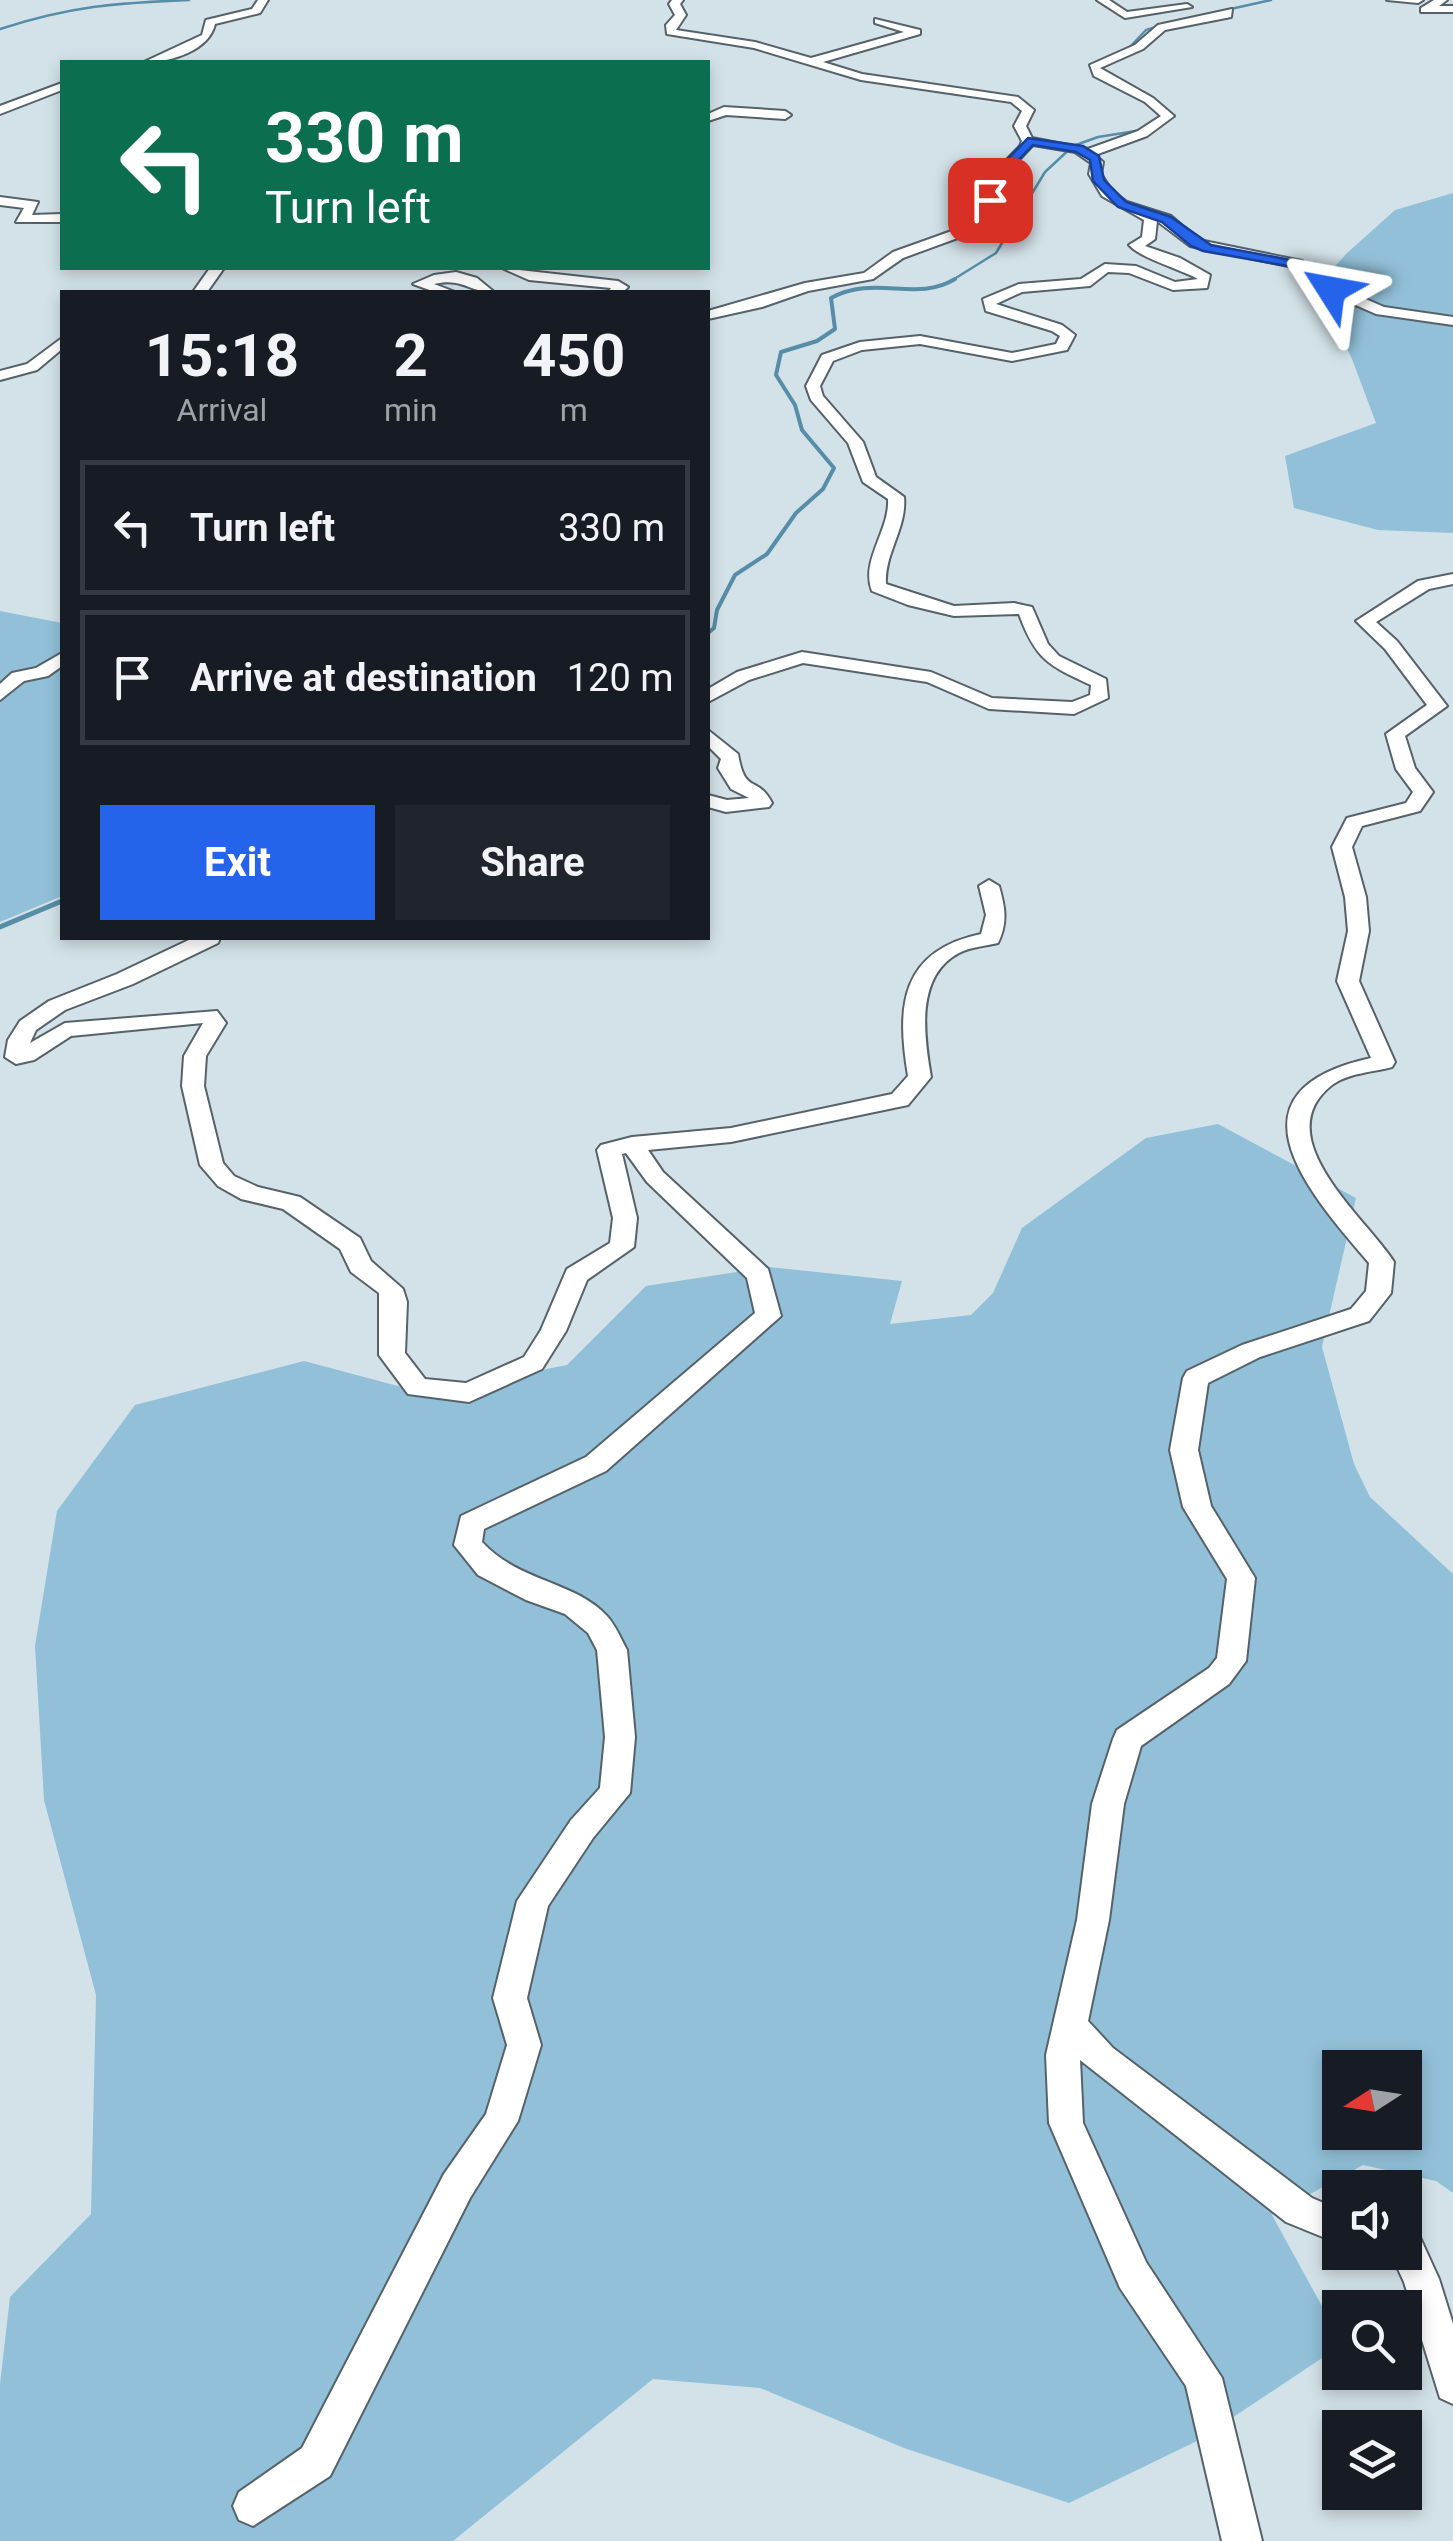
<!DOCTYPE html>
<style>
:root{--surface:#171b24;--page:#20242c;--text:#f1f3f6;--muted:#9ea1a6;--line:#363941;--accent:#2563eb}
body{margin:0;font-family:Roboto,sans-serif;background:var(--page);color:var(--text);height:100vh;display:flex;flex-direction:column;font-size:38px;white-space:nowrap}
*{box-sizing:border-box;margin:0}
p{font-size:32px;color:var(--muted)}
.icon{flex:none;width:55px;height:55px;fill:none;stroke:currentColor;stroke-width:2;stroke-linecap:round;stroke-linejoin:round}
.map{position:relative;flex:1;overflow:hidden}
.side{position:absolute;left:60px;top:290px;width:650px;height:650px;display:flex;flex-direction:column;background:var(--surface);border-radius:0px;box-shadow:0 5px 15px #0003}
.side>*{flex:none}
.guide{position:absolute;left:60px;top:60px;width:650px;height:210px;border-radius:0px;box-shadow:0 5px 15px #0003;background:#0b6e4f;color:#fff;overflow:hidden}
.needle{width:65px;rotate:258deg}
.tools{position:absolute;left:1322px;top:2050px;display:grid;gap:20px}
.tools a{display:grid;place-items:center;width:100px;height:100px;border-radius:0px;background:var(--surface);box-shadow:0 5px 15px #0003;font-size:50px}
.pin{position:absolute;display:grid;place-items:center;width:85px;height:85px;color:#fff;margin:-42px;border-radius:20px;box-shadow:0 5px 15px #0006}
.me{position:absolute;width:110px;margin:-55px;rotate:304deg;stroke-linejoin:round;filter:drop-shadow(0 0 8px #0008)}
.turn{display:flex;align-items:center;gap:35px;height:210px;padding:0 40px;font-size:45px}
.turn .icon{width:130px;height:130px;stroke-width:2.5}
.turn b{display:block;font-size:70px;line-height:85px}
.eta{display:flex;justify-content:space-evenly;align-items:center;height:170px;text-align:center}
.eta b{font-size:60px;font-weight:700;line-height:70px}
.cta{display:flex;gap:20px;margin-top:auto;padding:20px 40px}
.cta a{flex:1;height:115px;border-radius:0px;background:var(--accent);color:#fff;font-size:40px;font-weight:700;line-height:115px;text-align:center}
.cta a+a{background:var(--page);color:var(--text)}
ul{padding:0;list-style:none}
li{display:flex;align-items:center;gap:30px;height:135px;margin:0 20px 15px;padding:0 20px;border:5px solid var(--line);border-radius:0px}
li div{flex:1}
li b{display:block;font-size:38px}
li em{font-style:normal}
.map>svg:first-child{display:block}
</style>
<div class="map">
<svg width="1453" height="2541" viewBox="0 0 1453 2541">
<rect width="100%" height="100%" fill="#d3e2e9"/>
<!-- green -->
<g fill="#91c0d8" fill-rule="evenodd">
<path d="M 1453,193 L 1453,533 L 1378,530 L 1294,508 L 1285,456 L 1376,423 L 1352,359 L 1317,287 L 1346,254 L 1395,210 Z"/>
<path d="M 0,611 L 62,623 L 62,896 L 0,922 Z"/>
<path d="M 1218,1124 L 1356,1198 L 1322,1347 L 1354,1464 L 1370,1497 L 1453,1574 L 1453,2193 L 1436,2181 L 1363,2165 L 1272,2215 L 1340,2339 L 1340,2346 L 1199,2440 L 1069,2503 L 904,2448 L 760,2388 L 653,2379 L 453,2541 L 0,2541 L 0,2384 L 10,2297 L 91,2214 L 96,1995 L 44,1800 L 35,1646 L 57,1511 L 135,1405 L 304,1361 L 424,1393 L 567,1365 L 646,1286 L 769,1267 L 902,1281 L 890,1324 L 971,1315 L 993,1293 L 1022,1228 L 1146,1138 ZM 1340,2068 L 1405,2068 L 1405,2132 L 1340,2132 Z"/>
</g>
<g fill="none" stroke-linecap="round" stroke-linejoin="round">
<!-- stream-far2 -->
<g stroke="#578da7" stroke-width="2.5">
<path d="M 1172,22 L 1271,0"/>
<path d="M 0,29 C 71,6 115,3 189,0"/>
<path d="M 1127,50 L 1146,30 L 1160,26"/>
<path d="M 951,281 L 996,253 L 1045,172 L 1073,146 L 1098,137 L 1142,130"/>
</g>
<!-- stream-far1 -->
<path stroke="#578da7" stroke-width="4" d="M 708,633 L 714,628 L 717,610 L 735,575 L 767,554 L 796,513 L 823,489 L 834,468 L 802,430 L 795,405 L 776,375 L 781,352 L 817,341 L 835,329 L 831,298 C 875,274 916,303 955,279"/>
<!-- stream -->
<path stroke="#578da7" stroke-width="5" d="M 0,927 L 62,901"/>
<defs>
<g id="street">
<path d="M 258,0 L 268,0 L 260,13 L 215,24 C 209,51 169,63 144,62 L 202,35 L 206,20 L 252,9 Z"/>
<path d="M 672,0 L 683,0 L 680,4 L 686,15 L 676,30 L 755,42 L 811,58 L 904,32 L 875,23 L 875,19 L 920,30 L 920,34 L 823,62 L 862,74 L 1018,97 L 1034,110 L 1026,126 L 1032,138 L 1088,149 L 1138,131 L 1161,116 L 1145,102 L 1094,76 L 1090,65 L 1135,45 L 1158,25 L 1232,9 L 1231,17 L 1165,30 L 1143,49 L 1100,68 L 1153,98 L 1174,116 L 1147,136 L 1095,155 L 1103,162 L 1101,174 L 1112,191 L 1127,202 L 1171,216 L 1199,240 L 1302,261 L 1336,286 L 1384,307 L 1453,317 L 1453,325 L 1376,314 L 1326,292 L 1293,267 L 1190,246 L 1157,221 L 1155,239 L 1145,246 L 1180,258 L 1210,275 L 1207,288 L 1173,290 L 1129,273 L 1108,272 L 1090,286 L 1022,292 L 996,304 L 1062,325 L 1075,335 L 1067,350 L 1012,361 L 920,344 L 862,350 L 833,361 L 820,386 L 823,396 L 863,442 L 876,477 L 904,497 C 907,528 884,554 886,584 L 954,606 L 1014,603 L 1032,607 L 1048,644 L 1059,656 L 1106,679 L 1108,698 L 1074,714 L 989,709 L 927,682 L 803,663 L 749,680 L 708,702 L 708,689 L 737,672 L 802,652 L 931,672 L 992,698 L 1072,702 L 1090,695 L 1091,685 C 1048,665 1036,660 1019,614 L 954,616 L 908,605 L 872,591 C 860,561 890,530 888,499 L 863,482 L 848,443 L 811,400 L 806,386 L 822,355 L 860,342 L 920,336 L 1012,353 L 1056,344 L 1060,336 L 1052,331 L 986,311 L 983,299 L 1019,284 L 1081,279 L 1105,264 L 1136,266 L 1175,282 L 1198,279 C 1180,269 1140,258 1129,245 L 1142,237 L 1144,220 L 1102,196 L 1089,174 L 1091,163 L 1075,152 L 1033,145 L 1004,176 L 988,208 L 985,228 L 903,258 L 873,279 L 808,291 L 762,307 L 708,319 L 708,311 L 805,283 L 864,273 L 893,252 L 974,223 L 976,207 L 992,175 L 1020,146 L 1022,141 L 1014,126 L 1022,111 L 1011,102 L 861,80 L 754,48 L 667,34 L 666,25 L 675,15 L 669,4 Z"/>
<path d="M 1097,0 L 1109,0 L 1127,12 L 1187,4 L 1192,7 L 1125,18 Z"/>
<path d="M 1387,0 L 1423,0 L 1418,3 Z"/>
<path d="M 1434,0 L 1447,0 L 1439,6 L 1453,6 L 1453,12 L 1421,12 L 1421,8 Z"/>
<path d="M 62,83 L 62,90 L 0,114 L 0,106 Z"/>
<path d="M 724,107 L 785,111 L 791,115 L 785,119 L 726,115 L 708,121 L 708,114 Z"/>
<path d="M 0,197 L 38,202 L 32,215 L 62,214 L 62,222 L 16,222 L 24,208 L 0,205 Z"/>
<path d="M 210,268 L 224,268 L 207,292 L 193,292 Z"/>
<path d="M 502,268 L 618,281 L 628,287 L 623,292 L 608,292 L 611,288 L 529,280 Z"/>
<path d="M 456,272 L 477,278 L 494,292 C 470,293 463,277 434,284 L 455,292 L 435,292 L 413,284 L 434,275 Z"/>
<path d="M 62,338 L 62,349 L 37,370 L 0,380 L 0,371 L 27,364 Z"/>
<path d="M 1453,574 L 1453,584 L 1429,589 L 1376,622 L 1397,641 L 1447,706 L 1405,736 L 1415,768 L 1433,792 L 1420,811 L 1362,826 L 1352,847 L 1366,897 L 1369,931 L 1359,981 L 1395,1062 L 1392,1067 C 1374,1072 1348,1073 1332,1085 C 1265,1137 1367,1219 1394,1262 L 1391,1293 L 1369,1321 L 1260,1357 L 1208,1383 L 1198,1450 L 1211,1506 L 1255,1578 L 1246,1661 L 1229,1684 L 1141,1746 L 1124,1804 L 1109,1920 L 1088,2021 L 1113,2048 L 1312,2198 L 1340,2210 L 1340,2244 L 1286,2222 L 1080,2060 L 1083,2123 L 1146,2262 L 1222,2378 L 1262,2541 L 1222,2541 L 1186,2386 L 1120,2288 L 1049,2123 L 1046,2055 L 1077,1920 L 1092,1804 L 1113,1739 L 1117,1730 L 1209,1668 L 1217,1658 L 1227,1579 L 1183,1507 L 1170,1450 L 1183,1378 L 1187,1371 L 1242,1345 L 1351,1309 L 1366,1291 L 1369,1263 C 1307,1191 1220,1091 1371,1058 L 1337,981 L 1348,931 L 1345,897 L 1332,847 L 1347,818 L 1406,803 L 1413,792 L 1396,769 L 1386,734 L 1427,705 L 1385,649 L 1356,621 L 1418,581 Z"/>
<path d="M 62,653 L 62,666 L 48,676 L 24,681 L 0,700 L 0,684 L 12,673 L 36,668 Z"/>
<path d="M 708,730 L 738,754 C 745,796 757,774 772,803 L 769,807 L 726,812 L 708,807 L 708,795 L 727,800 L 749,798 L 731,789 L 718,768 L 721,759 L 708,746 Z"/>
<path d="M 989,880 L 999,886 C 1005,907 1008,922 998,943 C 985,946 970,947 959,953 C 915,976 924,1036 931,1077 L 908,1105 L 731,1142 L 648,1150 L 663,1172 L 768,1269 L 781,1316 L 606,1471 L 484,1529 L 482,1542 C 519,1582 574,1581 606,1615 C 615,1624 621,1639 627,1650 L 635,1737 L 630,1793 L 593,1838 L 548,1906 L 527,1998 L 541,2045 L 518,2121 L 470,2198 L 330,2476 L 253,2526 L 239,2520 L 233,2506 L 239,2492 L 302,2448 L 444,2174 L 486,2114 L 507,2045 L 493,1998 L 517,1901 L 571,1820 L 600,1788 L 605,1737 L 597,1650 L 588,1633 L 565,1614 L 526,1600 L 478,1575 L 454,1545 L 461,1516 L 586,1457 L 755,1313 L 747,1278 L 647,1182 L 626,1153 L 622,1154 L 637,1218 L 634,1247 L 587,1280 L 566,1331 L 542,1369 L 469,1402 L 408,1394 L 379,1355 L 379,1293 L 351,1272 L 340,1249 L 283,1209 L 241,1199 L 218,1186 L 200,1165 L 182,1086 L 184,1056 L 203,1023 L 71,1036 L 34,1060 L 16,1064 L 5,1057 L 8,1040 L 20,1021 L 49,1001 L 117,974 L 193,938 L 220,938 L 218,943 L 133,984 L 65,1010 L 36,1030 L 30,1043 L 65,1023 L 217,1011 L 226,1023 L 206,1056 L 204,1086 L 223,1163 L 234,1176 L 258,1187 L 300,1197 L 360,1238 L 371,1261 L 403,1289 L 407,1302 L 405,1353 L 425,1379 L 466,1383 L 524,1357 L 541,1330 L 567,1269 L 610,1243 L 613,1218 L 597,1150 L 601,1145 L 632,1137 L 731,1128 L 892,1094 L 908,1076 C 896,1005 901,951 981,934 L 986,915 L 979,886 Z"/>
<path d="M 1405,2228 L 1418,2233 L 1439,2279 L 1453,2324 L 1453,2404 L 1440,2398 L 1404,2282 L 1390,2252 L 1405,2252 Z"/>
</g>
</defs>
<!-- street casing -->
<use href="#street" stroke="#566269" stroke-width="4"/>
<!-- street -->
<use href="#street" fill="#fff" fill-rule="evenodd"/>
</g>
<!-- route -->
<path fill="#2563eb" stroke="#184099" stroke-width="2.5" d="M 1028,138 L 1083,146 L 1099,156 L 1104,180 L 1126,202 L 1171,217 L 1211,245 L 1301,262 L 1337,290 L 1327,292 L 1293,267 L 1203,251 L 1191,246 L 1162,222 L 1118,207 L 1093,181 L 1090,160 L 1076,152 L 1033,145 L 1006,173 L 994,202 L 986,202 L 995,172 Z"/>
</svg>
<div class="tools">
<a><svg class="needle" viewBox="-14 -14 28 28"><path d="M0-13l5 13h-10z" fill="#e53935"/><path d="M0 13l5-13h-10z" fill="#9ea1a6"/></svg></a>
<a><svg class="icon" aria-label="sound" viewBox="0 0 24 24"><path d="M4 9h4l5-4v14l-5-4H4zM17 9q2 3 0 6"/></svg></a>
<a><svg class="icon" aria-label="search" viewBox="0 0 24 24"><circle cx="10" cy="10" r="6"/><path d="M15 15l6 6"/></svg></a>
<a><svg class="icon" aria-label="layers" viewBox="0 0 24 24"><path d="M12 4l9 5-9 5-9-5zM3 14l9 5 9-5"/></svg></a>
</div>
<div class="pin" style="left:990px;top:200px;background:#d93025"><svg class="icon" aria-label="arrive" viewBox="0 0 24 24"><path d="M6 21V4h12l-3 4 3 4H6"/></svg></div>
<svg class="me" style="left:1331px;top:290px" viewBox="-20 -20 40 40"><path d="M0-17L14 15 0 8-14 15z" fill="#2563eb" stroke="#fff" stroke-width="4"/></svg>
<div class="guide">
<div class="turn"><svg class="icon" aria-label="left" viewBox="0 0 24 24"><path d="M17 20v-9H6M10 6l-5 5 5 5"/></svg><div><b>330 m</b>Turn left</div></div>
</div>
<section class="side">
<div class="eta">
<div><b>15:18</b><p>Arrival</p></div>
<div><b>2</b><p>min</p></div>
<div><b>450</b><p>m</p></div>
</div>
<ul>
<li><svg class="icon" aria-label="left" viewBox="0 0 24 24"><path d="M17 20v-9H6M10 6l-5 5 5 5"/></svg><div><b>Turn left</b></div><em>330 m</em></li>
<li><svg class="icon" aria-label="arrive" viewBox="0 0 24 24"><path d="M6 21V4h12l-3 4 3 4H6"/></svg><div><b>Arrive at destination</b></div><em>120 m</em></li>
</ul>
<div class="cta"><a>Exit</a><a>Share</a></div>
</section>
</div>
